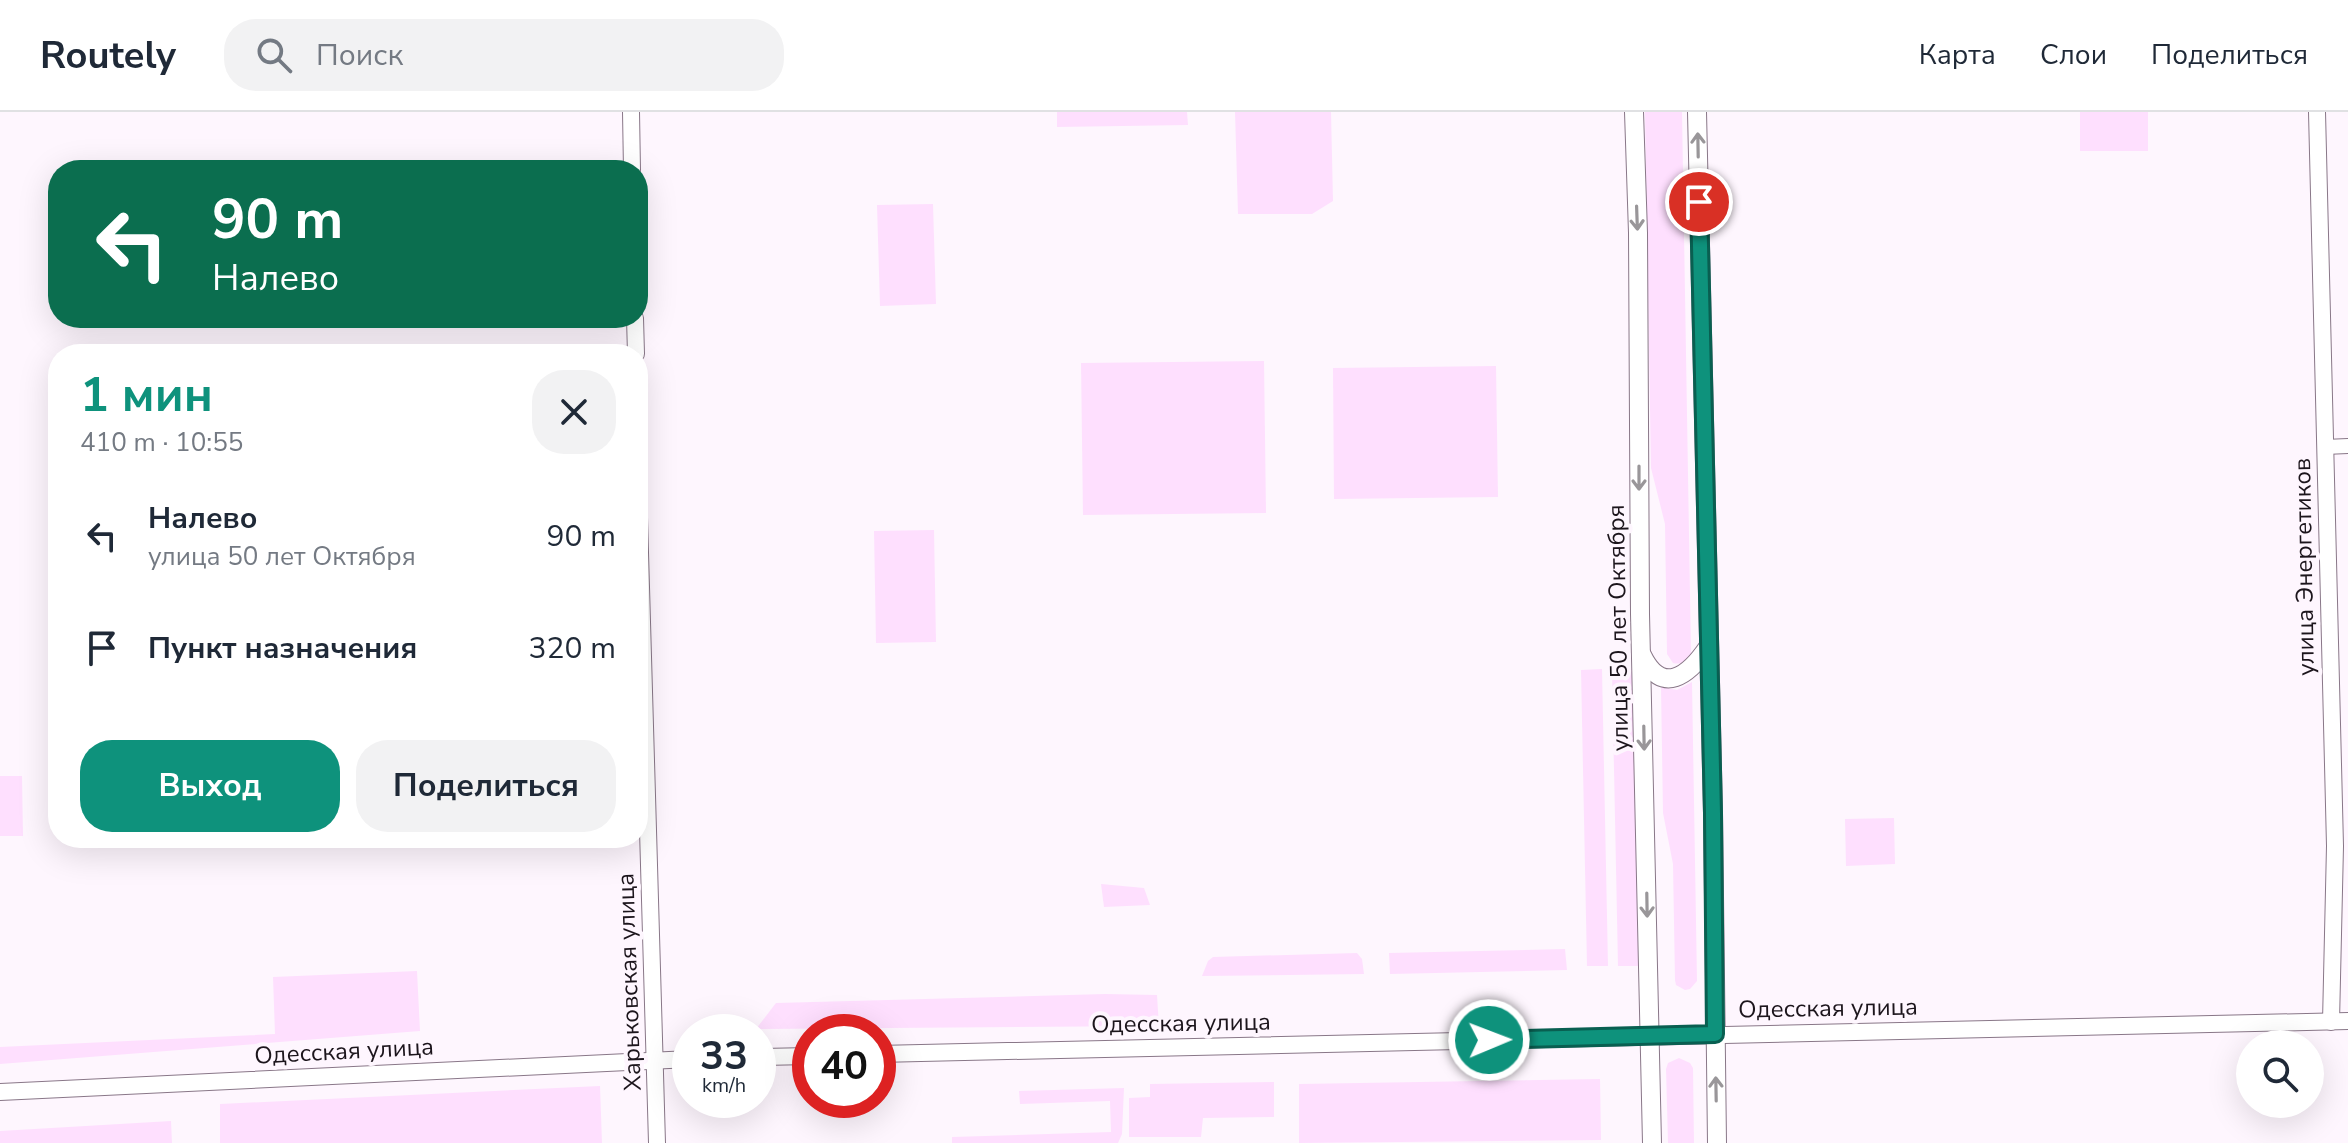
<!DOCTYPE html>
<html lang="ru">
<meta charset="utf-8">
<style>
:root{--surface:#fff;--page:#f2f2f3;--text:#1f2937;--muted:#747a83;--line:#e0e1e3;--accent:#0e927c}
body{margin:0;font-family:"Nunito Sans",sans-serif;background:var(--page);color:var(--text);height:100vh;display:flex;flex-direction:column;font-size:30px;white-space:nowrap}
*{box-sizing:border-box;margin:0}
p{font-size:26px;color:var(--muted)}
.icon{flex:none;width:44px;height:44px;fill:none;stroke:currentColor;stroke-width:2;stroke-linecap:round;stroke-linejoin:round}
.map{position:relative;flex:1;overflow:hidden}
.panel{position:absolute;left:48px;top:232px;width:600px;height:504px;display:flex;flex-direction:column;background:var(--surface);border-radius:32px;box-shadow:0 8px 32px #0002}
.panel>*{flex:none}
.top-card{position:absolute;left:48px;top:48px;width:600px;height:168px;border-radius:32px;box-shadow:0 8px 32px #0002;background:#0b6e4f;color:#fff;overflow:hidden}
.buttons{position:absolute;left:2236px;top:918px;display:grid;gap:16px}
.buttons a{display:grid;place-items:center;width:88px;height:88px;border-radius:50%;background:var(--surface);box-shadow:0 8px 32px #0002;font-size:40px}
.speed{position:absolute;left:672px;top:902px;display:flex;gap:16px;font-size:40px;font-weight:700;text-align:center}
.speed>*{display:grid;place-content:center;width:104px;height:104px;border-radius:50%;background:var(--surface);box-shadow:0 8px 32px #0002;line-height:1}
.speed small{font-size:20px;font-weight:400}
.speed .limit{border:12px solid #d22;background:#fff;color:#111}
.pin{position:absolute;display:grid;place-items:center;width:68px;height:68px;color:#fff;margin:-34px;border:4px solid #fff;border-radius:50%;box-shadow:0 2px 8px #0007}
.me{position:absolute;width:88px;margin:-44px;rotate:89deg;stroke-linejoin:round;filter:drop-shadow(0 0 6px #0008)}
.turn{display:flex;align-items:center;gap:28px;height:168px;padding:0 32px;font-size:36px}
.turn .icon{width:104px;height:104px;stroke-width:2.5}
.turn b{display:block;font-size:56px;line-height:68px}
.round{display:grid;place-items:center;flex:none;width:84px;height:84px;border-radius:32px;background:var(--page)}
.head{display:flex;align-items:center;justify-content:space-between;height:136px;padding:0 32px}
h1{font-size:48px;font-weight:700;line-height:60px;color:var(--accent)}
.cta{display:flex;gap:16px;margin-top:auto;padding:16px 32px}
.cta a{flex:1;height:92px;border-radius:32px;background:var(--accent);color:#fff;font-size:32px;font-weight:700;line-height:92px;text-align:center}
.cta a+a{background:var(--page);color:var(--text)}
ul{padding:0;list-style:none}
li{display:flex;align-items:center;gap:24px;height:112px;padding:0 32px}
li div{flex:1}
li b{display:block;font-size:30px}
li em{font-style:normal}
header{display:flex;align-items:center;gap:48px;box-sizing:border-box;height:112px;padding:0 40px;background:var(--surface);border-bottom:2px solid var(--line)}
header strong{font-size:38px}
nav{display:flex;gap:44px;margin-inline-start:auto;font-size:28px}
.search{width:560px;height:72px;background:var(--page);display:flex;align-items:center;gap:20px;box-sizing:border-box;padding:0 28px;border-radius:32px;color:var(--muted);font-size:30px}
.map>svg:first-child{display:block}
</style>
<header>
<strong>Routely</strong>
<div class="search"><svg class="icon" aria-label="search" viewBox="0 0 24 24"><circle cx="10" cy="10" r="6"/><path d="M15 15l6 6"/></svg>Поиск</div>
<nav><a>Карта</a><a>Слои</a><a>Поделиться</a></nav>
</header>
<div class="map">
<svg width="2348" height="1031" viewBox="0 0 2348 1031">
<rect width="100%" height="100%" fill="#fef6fe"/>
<!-- green -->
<g fill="#fedffe">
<path d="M 1057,0 L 1187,0 L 1188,13 L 1057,15 Z"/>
<path d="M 1235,0 L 1331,0 L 1333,89 L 1312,102 L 1238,102 Z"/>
<path d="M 1645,0 L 1682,0 L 1691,543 C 1685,549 1683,553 1673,551 L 1667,542 L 1665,412 L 1651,356 Z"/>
<rect x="2080" y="0" width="68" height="39"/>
<path d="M 933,92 L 936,192 L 880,194 L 877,93 Z"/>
<path d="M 1264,249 L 1266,401 L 1083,403 L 1081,251 Z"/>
<path d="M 1496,254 L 1498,385 L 1334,387 L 1333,256 Z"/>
<path d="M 934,418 L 936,530 L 876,531 L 874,419 Z"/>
<path d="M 1602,557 L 1608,854 L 1587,854 L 1581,558 Z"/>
<path d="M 1633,557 L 1640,854 L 1618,854 L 1612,558 Z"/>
<path d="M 1692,570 L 1697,869 L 1690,877 L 1685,878 L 1676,873 L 1675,868 L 1673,752 L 1663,701 L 1661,575 L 1677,578 Z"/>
<path d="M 0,664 L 22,664 L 23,724 L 0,724 Z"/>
<path d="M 1894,706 L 1895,752 L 1846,754 L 1845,707 Z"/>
<path d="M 1101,772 L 1144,776 L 1150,793 L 1104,795 Z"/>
<path d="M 1565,837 L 1567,858 L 1390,862 L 1389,841 Z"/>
<path d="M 1357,841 L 1362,847 L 1364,862 L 1202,864 L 1208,849 L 1213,845 Z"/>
<path d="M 417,859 L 420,919 L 0,952 L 0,935 L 275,922 L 273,865 Z"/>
<path d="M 1105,882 L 1157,883 L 1159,914 L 756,917 L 776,891 Z"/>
<path d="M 1679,946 L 1690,951 L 1693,956 L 1694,1031 L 1668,1031 L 1666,957 L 1668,951 Z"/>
<path d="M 1600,967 L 1601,1028 L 1299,1031 L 1299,972 Z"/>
<path d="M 1274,970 L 1274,1005 L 1203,1006 L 1201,1025 L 1129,1025 L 1129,986 L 1150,985 L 1150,972 Z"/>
<path d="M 600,974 L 602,1031 L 220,1031 L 220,992 Z"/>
<path d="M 1124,976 L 1122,1022 L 1118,1031 L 952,1031 L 952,1025 L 1111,1020 L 1110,989 L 1020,992 L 1019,979 Z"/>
<path d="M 171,1009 L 172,1031 L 0,1031 L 0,1019 Z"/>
</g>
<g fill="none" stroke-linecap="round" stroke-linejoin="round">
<defs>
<path id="minor" d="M 2325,335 L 2348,334"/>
<g id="tertiary">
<path d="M 631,0 L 632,58"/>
<path d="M 2317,0 L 2335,734 L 2331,910"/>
<path d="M 635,206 L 636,242"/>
<path d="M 638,371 L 657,1031"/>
<path d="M 878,942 L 2348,909"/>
<path d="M 758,945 L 810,944"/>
<path d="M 0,980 L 690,947"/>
</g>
<g id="secondary">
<path d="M 1634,0 L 1638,121 L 1640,502 L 1652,1031"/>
<path d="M 1697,0 L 1713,701 L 1717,1031"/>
<path d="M 1642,543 C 1662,585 1689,563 1708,535"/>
</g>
</defs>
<!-- minor casing -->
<use href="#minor" stroke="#897788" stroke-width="16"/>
<!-- tertiary casing -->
<use href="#tertiary" stroke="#897788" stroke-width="18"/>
<!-- secondary casing -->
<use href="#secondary" stroke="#897788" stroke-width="20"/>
<!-- minor -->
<use href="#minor" stroke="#fff" stroke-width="14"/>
<!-- tertiary -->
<use href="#tertiary" stroke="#fff" stroke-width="16"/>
<!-- secondary -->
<use href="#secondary" stroke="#fff" stroke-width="18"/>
</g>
<!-- one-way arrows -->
<defs><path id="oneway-shaft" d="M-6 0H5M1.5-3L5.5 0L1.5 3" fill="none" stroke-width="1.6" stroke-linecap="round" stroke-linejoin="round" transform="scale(2)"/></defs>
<g stroke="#999699">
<use href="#oneway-shaft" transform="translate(1698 33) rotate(-91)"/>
<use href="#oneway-shaft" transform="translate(1637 106) rotate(88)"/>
<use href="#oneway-shaft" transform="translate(1639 366) rotate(90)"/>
<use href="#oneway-shaft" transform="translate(1644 626) rotate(89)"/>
<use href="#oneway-shaft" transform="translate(1647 793) rotate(89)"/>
<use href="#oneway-shaft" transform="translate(1716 977) rotate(-91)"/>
</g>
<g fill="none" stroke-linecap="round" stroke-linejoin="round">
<defs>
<path id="route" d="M 1489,928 L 1715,922 L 1713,701 L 1699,90"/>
</defs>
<!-- route casing -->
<use href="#route" stroke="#095f51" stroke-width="20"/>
<!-- route -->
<use href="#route" stroke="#0e927c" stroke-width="14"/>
</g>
<g text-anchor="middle" stroke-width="8" stroke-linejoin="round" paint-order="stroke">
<!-- street labels -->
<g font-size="24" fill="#1c151c" stroke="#fef6fe">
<text transform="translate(2304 455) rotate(-91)" y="8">улица Энергетиков</text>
<text transform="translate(1618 516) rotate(-91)" y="8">улица 50 лет Октября</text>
<text transform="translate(629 870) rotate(-92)" y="8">Харьковская улица</text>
<text transform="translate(1828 896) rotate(-1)" y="8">Одесская улица</text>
<text transform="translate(1181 911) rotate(-1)" y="8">Одесская улица</text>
<text transform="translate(344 939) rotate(-3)" y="8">Одесская улица</text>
</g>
</g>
</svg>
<div class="buttons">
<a><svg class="icon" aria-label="search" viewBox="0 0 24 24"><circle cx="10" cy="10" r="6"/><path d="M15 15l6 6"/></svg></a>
</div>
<div class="speed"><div>33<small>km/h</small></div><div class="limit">40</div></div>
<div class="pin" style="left:1699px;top:90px;background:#d93025"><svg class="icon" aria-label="arrive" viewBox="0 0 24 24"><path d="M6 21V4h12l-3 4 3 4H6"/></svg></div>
<svg class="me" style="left:1489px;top:928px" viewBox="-20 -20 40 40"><circle r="17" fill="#0e927c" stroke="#fff" stroke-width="3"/><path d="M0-11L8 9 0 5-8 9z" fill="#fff"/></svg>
<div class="top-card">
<div class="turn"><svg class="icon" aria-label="left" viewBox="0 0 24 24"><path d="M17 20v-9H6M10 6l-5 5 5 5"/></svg><div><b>90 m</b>Налево</div></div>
</div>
<section class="panel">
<div class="head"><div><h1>1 мин</h1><p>410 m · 10:55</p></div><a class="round"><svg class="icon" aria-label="close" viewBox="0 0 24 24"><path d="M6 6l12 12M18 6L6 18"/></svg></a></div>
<ul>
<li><svg class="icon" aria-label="left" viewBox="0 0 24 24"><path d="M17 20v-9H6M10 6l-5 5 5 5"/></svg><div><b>Налево</b><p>улица 50 лет Октября</p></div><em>90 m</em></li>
<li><svg class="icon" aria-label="arrive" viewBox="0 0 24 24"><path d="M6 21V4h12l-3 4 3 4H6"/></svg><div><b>Пункт назначения</b></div><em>320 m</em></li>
</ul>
<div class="cta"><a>Выход</a><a>Поделиться</a></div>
</section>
</div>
